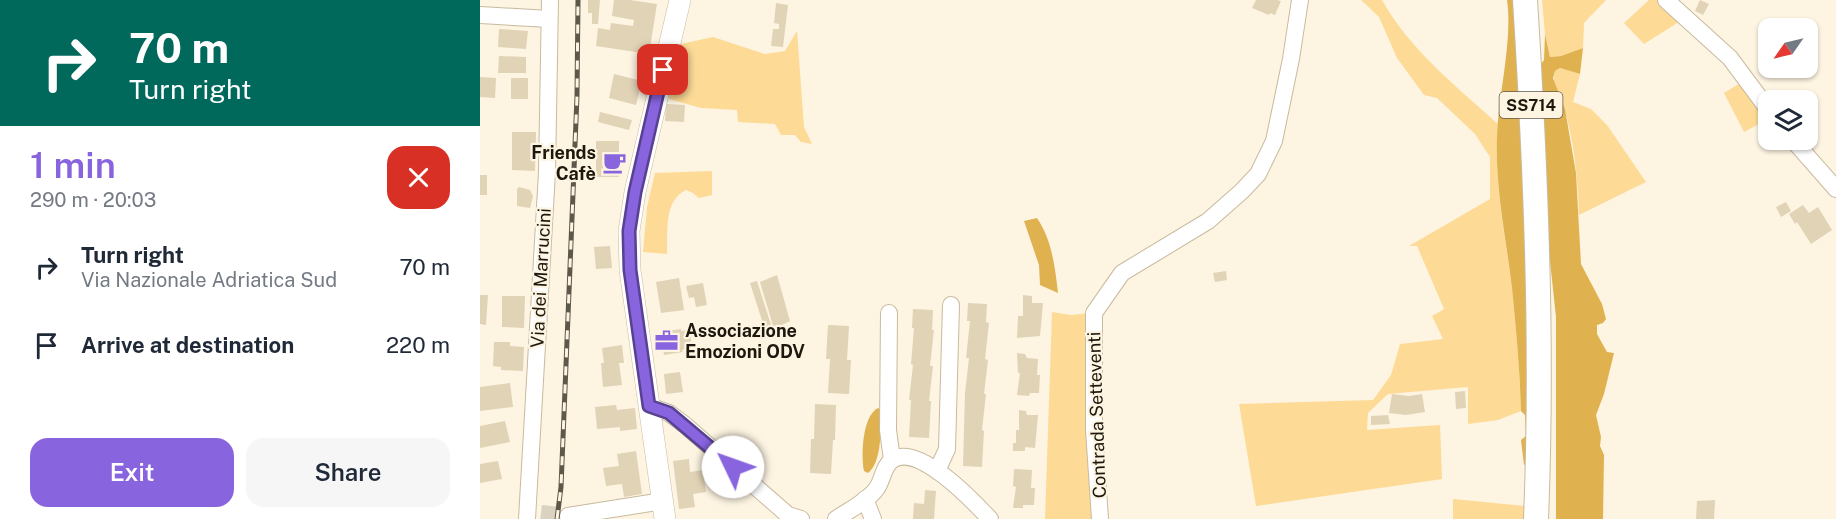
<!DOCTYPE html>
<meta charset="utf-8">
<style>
:root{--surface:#fff;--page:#f6f6f7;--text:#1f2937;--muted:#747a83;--accent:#8864df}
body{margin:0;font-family:"Public Sans",sans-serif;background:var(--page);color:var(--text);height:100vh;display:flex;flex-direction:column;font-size:22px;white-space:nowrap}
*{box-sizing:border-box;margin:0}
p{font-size:20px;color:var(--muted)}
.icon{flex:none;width:33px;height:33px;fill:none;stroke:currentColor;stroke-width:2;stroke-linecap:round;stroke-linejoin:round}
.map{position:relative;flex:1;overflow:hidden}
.side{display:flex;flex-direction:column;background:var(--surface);width:480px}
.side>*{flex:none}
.hud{background:#00695c;color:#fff;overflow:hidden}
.needle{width:39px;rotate:236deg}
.tools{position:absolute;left:1278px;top:18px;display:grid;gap:12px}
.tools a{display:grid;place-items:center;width:60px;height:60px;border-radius:12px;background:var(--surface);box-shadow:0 2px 4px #0004;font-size:30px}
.pin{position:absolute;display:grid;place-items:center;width:51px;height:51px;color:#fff;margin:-26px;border-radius:12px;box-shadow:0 3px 9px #0006}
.me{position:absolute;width:66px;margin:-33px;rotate:312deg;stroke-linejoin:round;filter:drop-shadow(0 0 4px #0008)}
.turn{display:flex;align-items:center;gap:21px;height:126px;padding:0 30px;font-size:27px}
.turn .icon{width:78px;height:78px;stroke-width:2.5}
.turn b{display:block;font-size:42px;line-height:51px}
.round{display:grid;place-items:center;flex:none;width:63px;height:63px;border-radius:18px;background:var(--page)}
.summary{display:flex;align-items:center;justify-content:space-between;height:102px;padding:0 30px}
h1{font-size:36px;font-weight:600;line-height:45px;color:var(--accent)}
.primary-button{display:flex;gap:12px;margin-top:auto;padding:12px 30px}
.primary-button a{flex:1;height:69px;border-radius:18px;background:var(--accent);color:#fff;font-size:24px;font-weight:600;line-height:69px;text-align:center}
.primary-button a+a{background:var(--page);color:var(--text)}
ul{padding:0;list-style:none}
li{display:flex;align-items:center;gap:18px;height:78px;padding:0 30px}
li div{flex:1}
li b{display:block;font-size:22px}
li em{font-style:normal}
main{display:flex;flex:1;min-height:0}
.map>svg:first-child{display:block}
</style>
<main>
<section class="side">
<div class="hud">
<div class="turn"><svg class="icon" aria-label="right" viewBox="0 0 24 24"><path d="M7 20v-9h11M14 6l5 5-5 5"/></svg><div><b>70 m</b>Turn right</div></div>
</div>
<div class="summary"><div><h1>1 min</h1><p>290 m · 20:03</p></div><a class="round" style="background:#d93025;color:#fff"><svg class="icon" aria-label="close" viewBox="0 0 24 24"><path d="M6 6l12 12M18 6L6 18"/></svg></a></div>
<ul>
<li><svg class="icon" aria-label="right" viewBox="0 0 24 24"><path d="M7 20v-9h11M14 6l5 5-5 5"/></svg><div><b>Turn right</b><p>Via Nazionale Adriatica Sud</p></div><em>70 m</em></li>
<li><svg class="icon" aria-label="arrive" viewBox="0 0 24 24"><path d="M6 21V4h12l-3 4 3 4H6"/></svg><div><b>Arrive at destination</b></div><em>220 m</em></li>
</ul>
<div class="primary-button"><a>Exit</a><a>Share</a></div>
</section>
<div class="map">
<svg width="1356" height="519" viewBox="0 0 1356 519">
<rect width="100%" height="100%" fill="#fdf4e2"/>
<!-- green -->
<g fill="#fddb97">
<path d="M 881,0 L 902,0 C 930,50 976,86 1018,124 C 1013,179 1025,234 1032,288 C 1036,329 1040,370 1041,411 L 1018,420 L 988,424 L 988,387 L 908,394 L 888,413 L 887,430 L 960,425 L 962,479 L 776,506 L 759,404 L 893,400 L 911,375 L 920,344 L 963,339 L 952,316 L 964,309 L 937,246 L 929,246 L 1010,199 L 1010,157 L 995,134 L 957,98 L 944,95 L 917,58 L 899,17 Z"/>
<path d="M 1062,0 L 1126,0 L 1104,23 L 1103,48 L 1081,56 L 1070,57 L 1065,34 Z"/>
<path d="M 1169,0 L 1181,0 L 1202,20 L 1164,44 L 1144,23 Z"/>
<path d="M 317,31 L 324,127 L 332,144 L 321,142 L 315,135 L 301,135 L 295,124 L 258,122 L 257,110 L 221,108 L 189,99 L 201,44 L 233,37 L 285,54 L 305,51 Z"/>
<path d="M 1080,68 L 1100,74 L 1093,102 L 1111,109 L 1127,125 L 1166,182 L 1099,215 C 1098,179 1094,141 1084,107 C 1080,94 1071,84 1075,71 Z"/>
<path d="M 1262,82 L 1288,116 L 1288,119 L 1264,132 L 1244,93 Z"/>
<path d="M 232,171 L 232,195 L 219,198 L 213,193 L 206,190 C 183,201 188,233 187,254 L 163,252 L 167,207 L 175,173 Z"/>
<path d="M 572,312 L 591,315 L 610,313 L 615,519 L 565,519 Z"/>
<path d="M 973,499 L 1045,506 L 1049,519 L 973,519 Z"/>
</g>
<!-- forest -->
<g fill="#e0b24f">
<path d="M 1027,0 L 1033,0 L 1045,124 L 1049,464 L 1044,465 L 1041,440 L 1046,436 L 1045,415 L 1041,411 C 1040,370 1036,329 1032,288 C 1026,238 1015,188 1017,137 C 1018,95 1033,41 1027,0 Z"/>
<path d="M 1065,34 L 1070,57 L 1081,56 L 1103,48 L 1100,74 L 1080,68 L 1075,71 L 1073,78 L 1085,109 L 1096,173 L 1101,264 L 1122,304 L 1126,319 L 1123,323 L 1117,325 L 1117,334 L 1127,352 L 1134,353 L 1124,394 L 1116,415 L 1121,437 L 1120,446 L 1124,455 L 1123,519 L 1076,519 L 1076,317 L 1066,224 L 1058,68 L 1064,60 Z"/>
<path d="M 557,218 C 572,240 575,267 578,293 L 560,285 L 559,265 L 544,221 Z"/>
<path d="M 398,408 L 401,410 C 401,426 402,463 388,473 L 384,471 C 381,456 382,416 398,408 Z"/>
</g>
<!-- building -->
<g fill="#e1d3b6">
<path d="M 108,0 L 120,0 L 118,24 L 112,24 L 112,13 L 108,13 Z"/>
<path d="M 134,0 L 150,0 L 177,4 L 169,54 L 116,46 L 118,28 L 130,30 L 131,23 L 153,26 L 154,20 L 132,16 Z"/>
<path d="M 776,0 L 797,0 L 801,1 L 795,15 L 790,13 L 789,15 L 772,8 Z"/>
<path d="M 1220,0 L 1229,4 L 1223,15 L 1215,11 Z"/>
<path d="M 296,3 L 308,5 L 303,47 L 291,46 L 293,29 L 299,29 L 299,24 L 294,23 Z"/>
<path d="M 19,29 L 48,31 L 46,49 L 18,47 Z"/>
<path d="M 19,56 L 46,57 L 46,73 L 18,73 Z"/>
<path d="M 134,74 L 162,81 L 156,105 L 129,98 Z"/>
<path d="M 0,77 L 16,78 L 15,98 L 0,97 Z"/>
<rect x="31" y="78" width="17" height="21"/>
<path d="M 186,104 L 205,105 L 204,122 L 185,121 Z"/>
<path d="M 120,112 L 152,120 L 149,130 L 118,122 Z"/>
<path d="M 32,132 L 56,132 L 55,171 L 32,170 Z"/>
<rect x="116" y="141" width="23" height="36"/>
<rect x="0" y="175" width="7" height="20"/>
<path d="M 39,187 L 50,190 L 53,196 L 50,208 L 37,206 L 37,189 Z"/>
<path d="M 1306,202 L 1311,211 L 1301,217 L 1296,207 Z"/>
<path d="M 1323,205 L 1329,213 L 1338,207 L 1352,230 L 1331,244 L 1317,222 L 1315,224 L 1309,214 Z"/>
<path d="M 130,246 L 132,268 L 116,269 L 114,247 Z"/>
<path d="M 746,271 L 747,280 L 735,282 L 733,273 Z"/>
<path d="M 297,275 L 310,321 L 294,329 L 280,282 Z"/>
<path d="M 199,278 L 204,310 L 181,313 L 176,282 Z"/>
<path d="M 277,281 L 293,331 L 286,333 L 270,283 Z"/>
<path d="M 223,283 L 227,305 L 216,307 L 214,297 L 209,298 L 206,286 Z"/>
<path d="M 0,295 L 8,295 L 6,325 L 0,324 Z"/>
<path d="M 543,295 L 552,296 L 552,303 L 563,303 L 560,336 L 537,338 L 538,316 L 543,316 Z"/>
<path d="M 22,296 L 45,296 L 44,328 L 22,327 Z"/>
<path d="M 488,303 L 507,304 L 506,322 L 509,323 L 505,359 L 508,360 L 504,394 L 506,394 L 502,430 L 504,431 L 502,467 L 483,466 L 485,393 L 489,358 L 486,358 L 490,321 L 487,321 Z"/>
<path d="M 433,309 L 453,310 L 452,330 L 454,330 L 450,366 L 453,366 L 449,401 L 451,401 L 449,438 L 429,437 L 431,400 L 429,400 L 433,365 L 431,364 L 434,328 L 432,328 Z"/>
<path d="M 348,325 L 369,326 L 367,360 L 371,360 L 369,394 L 348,393 L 350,359 L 346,359 Z"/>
<path d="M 201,329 L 201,331 L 210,330 L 212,348 L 202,350 L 203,352 L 184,355 L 181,332 Z"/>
<path d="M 14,342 L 30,342 L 30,346 L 44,347 L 43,371 L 21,370 L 21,367 L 13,366 Z"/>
<path d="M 142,345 L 144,363 L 139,363 L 142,385 L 123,387 L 121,363 L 124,363 L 122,348 Z"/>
<path d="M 537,353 L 545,354 L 547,358 L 558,359 L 557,375 L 560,375 L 559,393 L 550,393 L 549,396 L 537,395 L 540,373 L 538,373 Z"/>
<path d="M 200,372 L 203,392 L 186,394 L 184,374 Z"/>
<path d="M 30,383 L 33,407 L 0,411 L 0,387 Z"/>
<path d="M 985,391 L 986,408 L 976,409 L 975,392 Z"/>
<path d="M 912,394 L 929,396 L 942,394 L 945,412 L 926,415 L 909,413 Z"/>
<path d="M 335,404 L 356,405 L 355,440 L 353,440 L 351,474 L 330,473 L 331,439 L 334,439 Z"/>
<path d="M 136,405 L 137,410 L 155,408 L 157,429 L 140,431 L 140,427 L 117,429 L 115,407 Z"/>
<path d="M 539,410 L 546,411 L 547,415 L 558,415 L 555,448 L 545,447 L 545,451 L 533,451 L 533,443 L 536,443 L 536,430 L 539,430 Z"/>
<path d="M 908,415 L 910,424 L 891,425 L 891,416 Z"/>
<path d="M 25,421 L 30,442 L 0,448 L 0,426 Z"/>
<path d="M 156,451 L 162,494 L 144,497 L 142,484 L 126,486 L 123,468 L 139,466 L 137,454 Z"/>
<path d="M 209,459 L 210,472 L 223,470 L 226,492 L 213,494 L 215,507 L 199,509 L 193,461 Z"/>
<path d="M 18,461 L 22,479 L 0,483 L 0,464 Z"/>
<path d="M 534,469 L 552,470 L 551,488 L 555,488 L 554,505 L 543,505 L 543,508 L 533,508 L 536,487 L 533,486 Z"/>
<path d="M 445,490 L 456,491 L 454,519 L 433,519 L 434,503 L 444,504 Z"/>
<path d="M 1235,500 L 1234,519 L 1216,519 L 1217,501 Z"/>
</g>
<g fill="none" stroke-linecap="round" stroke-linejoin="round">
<!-- minor-tunnel -->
<path stroke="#dbd3c2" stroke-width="16" stroke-dasharray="16 8" stroke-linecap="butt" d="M 61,513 L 88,516"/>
<defs>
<g id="minor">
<path d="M 1186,0 L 1250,58 L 1288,109"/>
<path d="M 0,15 L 69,19"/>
<path d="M 1313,140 L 1356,189"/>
<path d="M 409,313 L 408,430 L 412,460"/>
<path d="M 169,406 L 189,413 L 205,425 L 308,515 L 321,519"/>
<path d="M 457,471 L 467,449 L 471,305"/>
<path d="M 385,499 L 393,519"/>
<path d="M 88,516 L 183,501"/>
<path d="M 47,519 L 67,172 L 70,0"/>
<path d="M 356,519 C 369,510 388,501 397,488 C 403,479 403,467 412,460 C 438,442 494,502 510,519"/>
<path d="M 620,519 L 614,430 L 614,313 L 642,273 L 728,221 L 762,191 L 778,174 L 794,141 L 811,59 L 820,0"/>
</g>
<path id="major" d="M 185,519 L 150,270 L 149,231 L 155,192 L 200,0"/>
<path id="highway" d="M 1045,0 C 1056,173 1063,346 1056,519"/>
</defs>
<!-- minor casing -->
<use href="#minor" stroke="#c8ba9e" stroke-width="18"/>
<!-- major casing -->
<use href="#major" stroke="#c8ba9e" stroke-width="22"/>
<!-- highway casing -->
<use href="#highway" stroke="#c8ba9e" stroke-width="26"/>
<!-- minor -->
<use href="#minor" stroke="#fff" stroke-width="16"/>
<!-- major -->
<use href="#major" stroke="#fff" stroke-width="21"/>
<!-- highway -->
<use href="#highway" stroke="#fff" stroke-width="24"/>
<defs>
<path id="rail" d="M 77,519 L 81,487 L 97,96 L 98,0"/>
</defs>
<!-- rail casing -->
<use href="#rail" stroke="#5e584b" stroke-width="5"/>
<!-- rail -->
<use href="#rail" stroke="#fdf4e2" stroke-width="3" stroke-dasharray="9" stroke-linecap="butt"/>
</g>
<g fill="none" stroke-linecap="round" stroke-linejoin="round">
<defs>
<path id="route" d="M 183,70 L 155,192 L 149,231 L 150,270 L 169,406 L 189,413 L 253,467"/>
</defs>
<!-- route casing -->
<use href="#route" stroke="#584191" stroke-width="15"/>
<!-- route -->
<use href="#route" stroke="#8864df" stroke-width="10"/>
</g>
<!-- icons -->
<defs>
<symbol id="cafe-bare" viewBox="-9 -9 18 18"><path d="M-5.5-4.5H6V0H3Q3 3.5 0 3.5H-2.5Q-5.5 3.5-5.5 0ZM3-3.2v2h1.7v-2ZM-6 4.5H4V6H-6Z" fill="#8864df" stroke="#fdf4e2" stroke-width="2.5" paint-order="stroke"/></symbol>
<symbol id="office-bare" viewBox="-9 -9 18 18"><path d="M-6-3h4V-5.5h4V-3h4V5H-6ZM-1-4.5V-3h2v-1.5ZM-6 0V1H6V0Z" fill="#8864df" stroke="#fdf4e2" stroke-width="2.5" paint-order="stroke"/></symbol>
</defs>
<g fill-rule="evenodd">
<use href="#cafe-bare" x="118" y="146" width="33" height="33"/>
<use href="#office-bare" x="170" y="324" width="33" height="33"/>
</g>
<g text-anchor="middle" stroke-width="4.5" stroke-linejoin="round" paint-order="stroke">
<!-- shield labels -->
<rect fill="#fdf4e2" stroke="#605a4d" stroke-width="1.5" x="1019.5" y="92" width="63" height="26" rx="4.5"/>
<g font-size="16" font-weight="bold" fill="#1d180d">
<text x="1051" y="111">SS714</text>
</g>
<!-- poi labels -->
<g font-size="18" font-weight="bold" fill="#1d180d" stroke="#fdf4e2" text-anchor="end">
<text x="116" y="159">Friends<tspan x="116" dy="21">Cafè</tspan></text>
<text x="205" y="337" text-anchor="start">Associazione<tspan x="205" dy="21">Emozioni ODV</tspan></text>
</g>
<!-- street labels -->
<g font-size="18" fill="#1d180d" stroke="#fdf4e2">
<text transform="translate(61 278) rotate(-87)" y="6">Via dei Marrucini</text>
<text transform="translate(617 415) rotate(-92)" y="6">Contrada Setteventi</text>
</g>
</g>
</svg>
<div class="tools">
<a><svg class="needle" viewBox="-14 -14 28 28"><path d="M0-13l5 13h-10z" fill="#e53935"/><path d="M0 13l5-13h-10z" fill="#747a83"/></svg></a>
<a><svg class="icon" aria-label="layers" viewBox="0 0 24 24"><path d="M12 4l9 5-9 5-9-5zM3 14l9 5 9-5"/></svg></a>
</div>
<div class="pin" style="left:183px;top:70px;background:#d93025"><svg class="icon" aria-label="arrive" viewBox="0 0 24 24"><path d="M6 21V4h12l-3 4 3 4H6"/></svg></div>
<svg class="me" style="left:253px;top:467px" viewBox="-20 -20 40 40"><circle r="19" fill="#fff"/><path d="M0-13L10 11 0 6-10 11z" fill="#8864df"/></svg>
</div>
</main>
